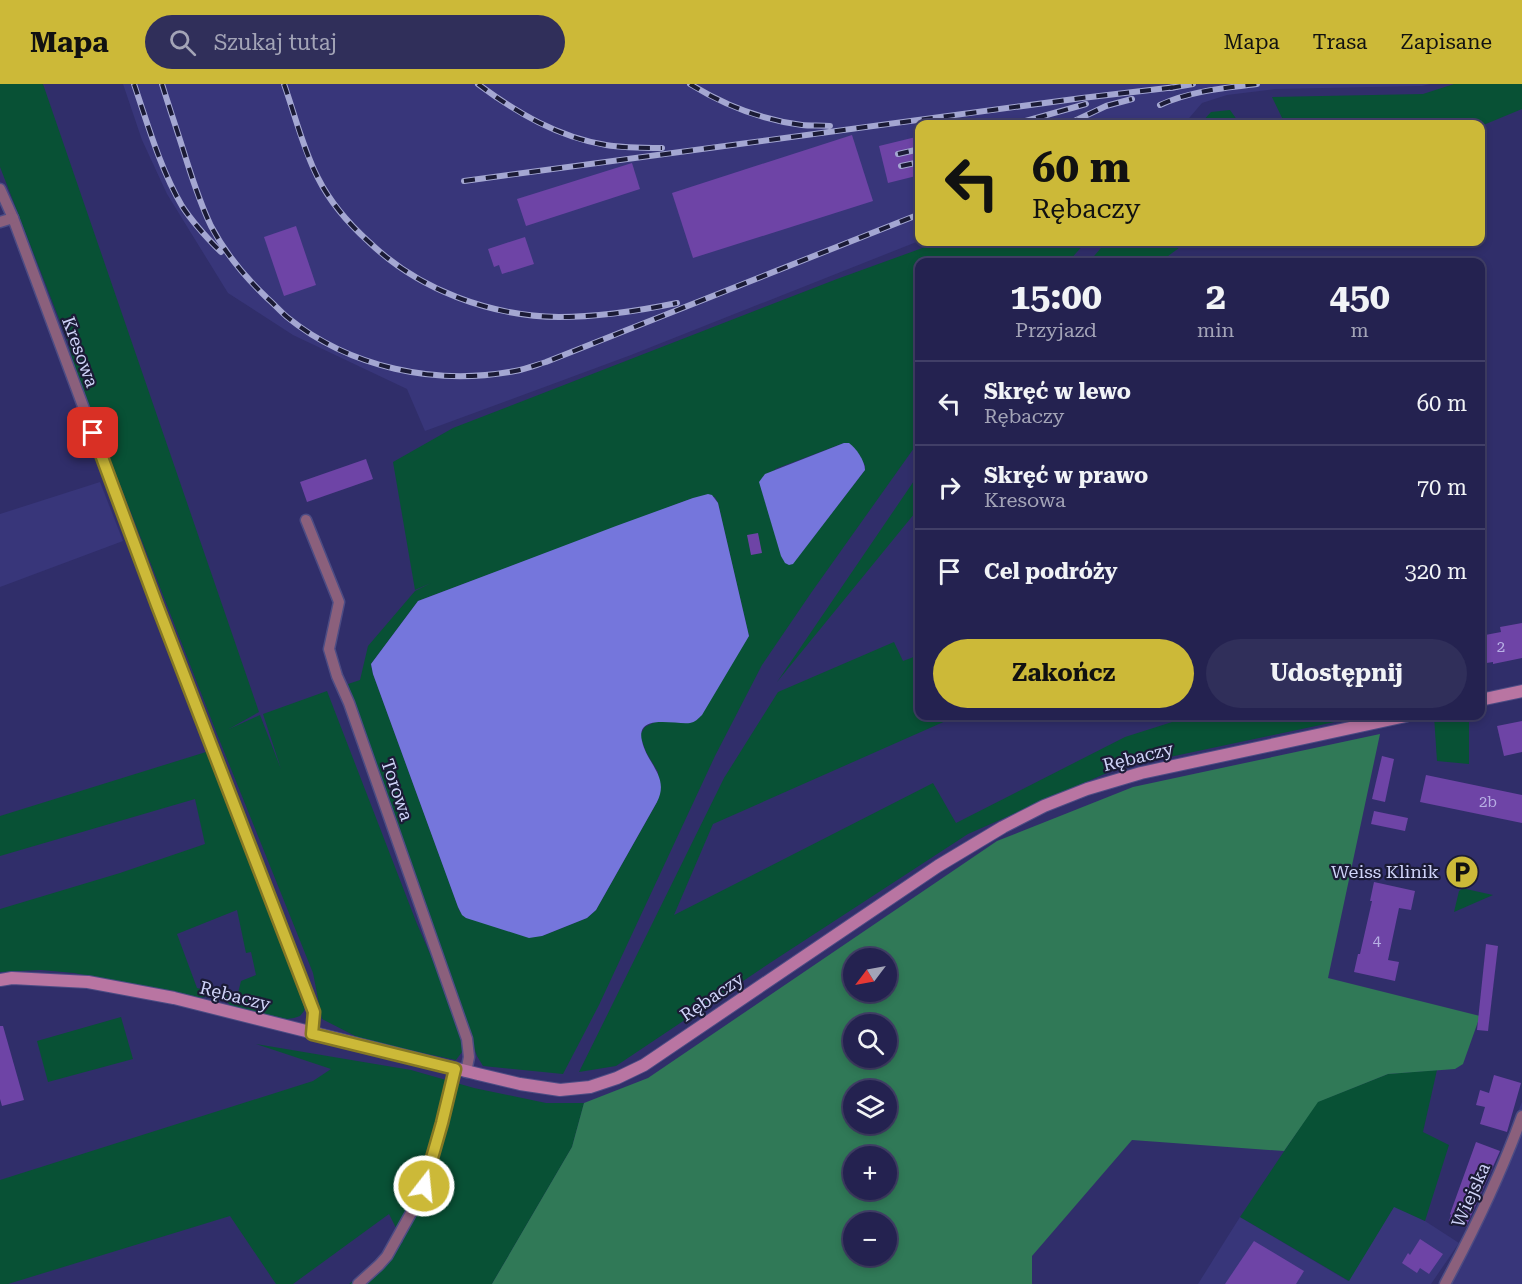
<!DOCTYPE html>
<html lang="pl">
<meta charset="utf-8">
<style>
:root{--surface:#242250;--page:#302f5a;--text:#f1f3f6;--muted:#a3a4b7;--line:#413f67;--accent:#ccb938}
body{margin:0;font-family:"Roboto Serif",serif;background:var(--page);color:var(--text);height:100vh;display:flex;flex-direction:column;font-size:22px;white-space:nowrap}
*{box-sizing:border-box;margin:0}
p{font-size:20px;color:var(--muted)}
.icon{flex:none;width:33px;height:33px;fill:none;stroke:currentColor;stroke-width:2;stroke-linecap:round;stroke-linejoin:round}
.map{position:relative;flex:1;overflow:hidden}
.side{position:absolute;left:915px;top:174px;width:570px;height:462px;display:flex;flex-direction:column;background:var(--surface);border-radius:12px;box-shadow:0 3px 9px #0003,0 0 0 2px var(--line)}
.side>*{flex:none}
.hud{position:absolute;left:915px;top:36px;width:570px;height:126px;border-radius:12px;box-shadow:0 3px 9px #0003,0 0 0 2px var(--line);background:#ccb938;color:#111;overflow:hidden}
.needle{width:39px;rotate:238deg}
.controls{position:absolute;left:843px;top:864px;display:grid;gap:12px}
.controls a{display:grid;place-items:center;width:54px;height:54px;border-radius:50%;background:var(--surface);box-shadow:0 3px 9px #0003,0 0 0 2px var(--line);font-size:30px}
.pin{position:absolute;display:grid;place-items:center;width:51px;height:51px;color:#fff;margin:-26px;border-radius:12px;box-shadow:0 3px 9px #0006}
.me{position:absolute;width:66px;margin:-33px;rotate:16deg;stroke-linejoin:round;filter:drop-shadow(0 0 4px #0008)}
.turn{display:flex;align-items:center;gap:21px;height:126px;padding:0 18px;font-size:27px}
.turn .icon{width:78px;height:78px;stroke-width:2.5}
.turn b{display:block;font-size:42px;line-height:51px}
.eta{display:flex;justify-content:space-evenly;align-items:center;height:102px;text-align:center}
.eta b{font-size:36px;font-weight:700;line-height:42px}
.action{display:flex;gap:12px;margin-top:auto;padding:12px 18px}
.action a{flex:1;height:69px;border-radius:36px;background:var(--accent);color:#111;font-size:24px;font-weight:700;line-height:69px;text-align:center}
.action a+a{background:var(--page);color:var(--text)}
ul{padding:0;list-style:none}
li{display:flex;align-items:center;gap:18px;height:84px;padding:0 18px;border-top:2px solid var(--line)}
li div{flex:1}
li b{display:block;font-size:22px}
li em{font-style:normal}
header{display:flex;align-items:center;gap:36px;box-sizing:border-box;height:84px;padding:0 30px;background:var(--accent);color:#111}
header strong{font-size:28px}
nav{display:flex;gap:33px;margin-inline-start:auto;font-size:21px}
.search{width:420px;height:54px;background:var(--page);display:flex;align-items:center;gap:15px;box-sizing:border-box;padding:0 21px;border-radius:33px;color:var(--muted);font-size:22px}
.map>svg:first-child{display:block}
</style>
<header>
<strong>Mapa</strong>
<div class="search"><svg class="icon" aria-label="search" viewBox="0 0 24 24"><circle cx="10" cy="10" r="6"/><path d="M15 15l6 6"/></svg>Szukaj tutaj</div>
<nav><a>Mapa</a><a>Trasa</a><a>Zapisane</a></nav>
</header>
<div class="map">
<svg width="1522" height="1200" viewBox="0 0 1522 1200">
<rect width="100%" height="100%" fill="#302e6a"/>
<!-- built -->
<g fill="#38367a">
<path d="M 123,0 L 1430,0 L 1422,2 L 1275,5 L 1227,11 L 1202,19 L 1184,40 L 920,40 L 919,157 L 631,271 L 425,347 L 407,305 L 293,251 L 228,209 L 167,110 L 142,56 Z"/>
<path d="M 100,398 L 123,457 L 0,503 L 0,430 Z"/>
<path d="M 1522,1018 L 1522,1200 L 1448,1200 Z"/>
<path d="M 1394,1122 L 1425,1137 L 1459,1159 L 1431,1200 L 1198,1200 L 1240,1133 L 1348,1197 Z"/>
</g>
<!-- green -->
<g fill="#085135" fill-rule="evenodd">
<path d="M 0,0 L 43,0 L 259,628 L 229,645 L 260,631 L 281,685 L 263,630 L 327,607 L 417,840 L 448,911 L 462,959 L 462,968 L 456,976 L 370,958 L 357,953 L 322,935 L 313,889 L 217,650 L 74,282 L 68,258 L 0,83 Z"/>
<path d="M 1454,0 L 1522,0 L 1522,25 L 1481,42 L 1480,40 L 1285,40 L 1272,13 L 1423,10 Z"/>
<path d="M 1230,26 L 1240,40 L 1200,40 L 1211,28 Z"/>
<path d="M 939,158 L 1086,158 L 1068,178 L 920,178 L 919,357 L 811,509 L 762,581 L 715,672 L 599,921 L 563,990 L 483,982 L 477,972 L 348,600 L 360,596 L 368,562 L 415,507 L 431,499 L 415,506 L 393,378 L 453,344 L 837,195 ZM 844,359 L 865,381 L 865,386 L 793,479 L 775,385 ZM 715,413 L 718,419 L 749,552 L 661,637 L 655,638 L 645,643 L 640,651 L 646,668 L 658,688 L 657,718 L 596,826 L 587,834 L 542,852 L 460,828 L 373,590 L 371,580 L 418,517 L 693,414 Z"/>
<path d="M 1106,158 L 1187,158 L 1160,178 L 1089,178 Z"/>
<path d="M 919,389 L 919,424 L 777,598 L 918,391 Z"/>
<path d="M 894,558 L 903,577 L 919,571 L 920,632 L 957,632 L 713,740 L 674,831 L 933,699 L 956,739 L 1125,653 L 1191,632 L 1363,632 L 1118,684 L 968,750 L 776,875 L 616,982 L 579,988 L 724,694 L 778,608 Z"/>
<path d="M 1434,632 L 1469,632 L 1469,680 L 1437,677 Z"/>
<path d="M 206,668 L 282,860 L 306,915 L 304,927 L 300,932 L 294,934 L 287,935 L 231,922 L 224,915 L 222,910 L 237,913 L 241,897 L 256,891 L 251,868 L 246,869 L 237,826 L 177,850 L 197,904 L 212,908 L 205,913 L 199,914 L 74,889 L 41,886 L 0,888 L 0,825 L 120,789 L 205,760 L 195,715 L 0,772 L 0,732 Z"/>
<path d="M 1462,805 L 1466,805 L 1493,811 L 1454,828 L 1459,807 Z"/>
<path d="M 121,933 L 133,975 L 48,998 L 37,957 Z"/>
<path d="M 256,960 L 411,986 L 474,1004 L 546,1019 L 584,1019 L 572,1063 L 492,1200 L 349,1200 L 403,1158 L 389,1130 L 293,1200 L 276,1200 L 230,1132 L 8,1200 L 0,1200 L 0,1096 L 313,997 L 331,985 Z"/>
<path d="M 1437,986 L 1423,1048 L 1449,1061 L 1425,1137 L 1394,1123 L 1349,1197 L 1240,1133 L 1317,1018 L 1388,990 Z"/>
</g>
<!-- forest -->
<path fill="#307957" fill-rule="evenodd" d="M 1380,650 L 1328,894 L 1480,932 L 1463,980 L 1455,985 L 1388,990 L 1318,1018 L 1284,1067 L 1132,1056 L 1032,1172 L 1032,1200 L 492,1200 L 572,1063 L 584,1019 L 648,994 L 997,757 L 1133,703 ZM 854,874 L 886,874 L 886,908 L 854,908 ZM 854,940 L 886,940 L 886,974 L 854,974 ZM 854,1006 L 886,1006 L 886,1040 L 854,1040 ZM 854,1072 L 886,1072 L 886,1106 L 854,1106 ZM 854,1138 L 886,1138 L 886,1172 L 854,1172 Z"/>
<!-- water -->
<g fill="#7576dc">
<path d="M 844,359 L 849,359 C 856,364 865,377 865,386 L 793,480 L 789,481 L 785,479 L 781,472 L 759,398 L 765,390 Z"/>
<path d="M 708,410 L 712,411 L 718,419 L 749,552 L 702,631 C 698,635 695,638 690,639 C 676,641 635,629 642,657 C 647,680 670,693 657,718 L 596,826 L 587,834 L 542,852 L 529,854 L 466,834 L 462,831 L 458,823 L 373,590 L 371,580 L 418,517 L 616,442 L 693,414 Z"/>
</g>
<!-- building -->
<g fill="#6e44a6">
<path d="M 852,51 L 873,117 L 693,174 L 672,109 Z"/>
<path d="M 920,52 L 920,91 L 888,99 L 879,62 Z"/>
<path d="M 632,79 L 640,105 L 526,142 L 517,115 Z"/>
<path d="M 296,142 L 316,201 L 284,212 L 264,153 Z"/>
<path d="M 525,153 L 534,180 L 502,190 L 499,181 L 494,183 L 488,165 Z"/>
<path d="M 366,375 L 373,395 L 307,418 L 300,398 Z"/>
<path d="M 758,449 L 762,469 L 751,471 L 747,451 Z"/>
<path d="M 1522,539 L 1522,574 L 1493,580 L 1493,578 L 1480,580 L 1480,552 L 1501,548 L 1500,543 Z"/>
<path d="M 1522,637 L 1522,668 L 1504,672 L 1497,642 Z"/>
<path d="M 1382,672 L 1394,675 L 1385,718 L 1372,715 Z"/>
<path d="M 1426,691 L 1522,711 L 1522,739 L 1420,718 Z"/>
<path d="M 1374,727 L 1408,734 L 1405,747 L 1371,740 Z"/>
<path d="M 1374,798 L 1415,807 L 1411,826 L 1399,824 L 1388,876 L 1399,878 L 1395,897 L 1354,888 L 1358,870 L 1360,870 L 1372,817 L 1370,817 Z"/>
<path d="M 1486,860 L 1498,862 L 1488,947 L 1477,946 Z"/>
<path d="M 0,942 L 3,942 L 24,1016 L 2,1022 L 0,1015 Z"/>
<path d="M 1494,991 L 1521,999 L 1507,1048 L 1480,1040 L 1485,1023 L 1476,1021 L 1480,1006 L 1489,1009 Z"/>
<path d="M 1476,1058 L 1500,1067 L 1466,1143 L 1449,1137 L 1451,1131 L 1450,1130 Z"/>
<path d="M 1420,1155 L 1443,1170 L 1429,1190 L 1420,1184 L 1417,1189 L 1402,1179 L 1408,1169 L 1410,1171 Z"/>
<path d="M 1254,1157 L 1304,1187 L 1296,1200 L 1225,1200 Z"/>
</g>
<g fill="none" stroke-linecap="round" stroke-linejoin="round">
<defs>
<g id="street">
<path d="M 0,105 L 13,134 L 157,521 L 288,859 L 313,928 L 312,950"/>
<path d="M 0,138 L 13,134"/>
<path d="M 306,436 L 339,518 L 329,565 L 337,592 L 349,619 L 467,955 L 469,973 L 466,988"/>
<path d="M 358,1200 L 379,1181 L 387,1172 L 411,1129 L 424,1102 L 442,1039 L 455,985"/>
<path d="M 1445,1200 C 1474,1146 1501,1090 1522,1032"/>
</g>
<g id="secondary">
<path d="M 1480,616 L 1522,607"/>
<path d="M 0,896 L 12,894 L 88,898 L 174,914 L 478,990 L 520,1000 L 560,1006 L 590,1003 L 617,994 L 644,981 L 938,782 L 1003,743 L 1044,722 L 1087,705 L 1141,689 L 1406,632"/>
</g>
</defs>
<!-- street casing -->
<use href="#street" stroke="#4d4c84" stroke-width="13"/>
<!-- secondary casing -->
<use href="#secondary" stroke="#4d4c84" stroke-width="14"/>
<!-- street -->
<use href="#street" stroke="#8b607c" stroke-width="10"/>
<!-- secondary -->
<use href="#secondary" stroke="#b975a2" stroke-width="12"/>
<defs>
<g id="rail">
<path d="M 134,0 C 148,41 160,84 182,122 C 193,139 207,154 221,168"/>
<path d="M 162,0 C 170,26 179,52 187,78 C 194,100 201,121 211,142 C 225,169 245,193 267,214 C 274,220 280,227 287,233 C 350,284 436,302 515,287 C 525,285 536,281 546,278 L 920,130"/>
<path d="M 284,0 C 295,31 303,65 318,94 C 330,118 349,140 369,158 C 419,206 490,232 559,233 C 598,233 638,227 677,219"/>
<path d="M 478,0 C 517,29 558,53 606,61 C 624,64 644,64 662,64"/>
<path d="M 690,0 C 724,21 762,36 802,41 C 811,42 821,41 830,42"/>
<path d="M 1170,4 L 1193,0"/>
<path d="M 1160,21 C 1190,7 1224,4 1257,0"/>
<path d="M 1015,40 L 1086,20"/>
<path d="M 1068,40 L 1106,22 L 1132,15"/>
<path d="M 898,70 L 920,65"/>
<path d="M 901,82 L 920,78"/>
<path d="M 464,97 L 1082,14 L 1176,3"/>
</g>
</defs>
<!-- rail casing -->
<use href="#rail" stroke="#a4a7d2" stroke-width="6"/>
<!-- rail -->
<use href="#rail" stroke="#1b1b36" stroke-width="4" stroke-dasharray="11" stroke-linecap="butt"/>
</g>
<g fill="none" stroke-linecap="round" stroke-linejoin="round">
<defs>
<path id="route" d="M 93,349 L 157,521 L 314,928 L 312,950 L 455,985 L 442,1039 L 424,1102"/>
</defs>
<!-- route casing -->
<use href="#route" stroke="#857824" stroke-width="15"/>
<!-- route -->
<use href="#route" stroke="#ccb938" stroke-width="10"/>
</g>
<!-- icons -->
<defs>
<symbol id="parking-disc" viewBox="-11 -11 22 22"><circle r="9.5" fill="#ccb938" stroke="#1b1b36"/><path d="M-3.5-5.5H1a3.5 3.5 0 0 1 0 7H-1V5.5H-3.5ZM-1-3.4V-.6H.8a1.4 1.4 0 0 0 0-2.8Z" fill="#111"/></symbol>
</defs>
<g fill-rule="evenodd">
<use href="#parking-disc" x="1443" y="769" width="38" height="38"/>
</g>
<g text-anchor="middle" stroke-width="4.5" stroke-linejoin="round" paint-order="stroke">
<!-- number labels -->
<g font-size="15" fill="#b7afe4">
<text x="1501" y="568">2</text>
<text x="1488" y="723">2b</text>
<text x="1377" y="862">4</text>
</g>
<!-- street labels -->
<g font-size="18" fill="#cfd3f8" stroke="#1b1b36">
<text transform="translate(80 268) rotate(70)" y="6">Kresowa</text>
<text transform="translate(1138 673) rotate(-14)" y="6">Rębaczy</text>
<text transform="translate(397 706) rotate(71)" y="6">Torowa</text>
<text transform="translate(235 912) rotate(14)" y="6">Rębaczy</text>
<text transform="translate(712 913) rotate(-34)" y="6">Rębaczy</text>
<text transform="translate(1471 1111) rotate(-66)" y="6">Wiejska</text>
</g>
<!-- poi labels -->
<g font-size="18" fill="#cfd3f8" stroke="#1b1b36" text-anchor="end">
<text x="1439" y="794">Weiss Klinik</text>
</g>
</g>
</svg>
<div class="controls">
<a><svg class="needle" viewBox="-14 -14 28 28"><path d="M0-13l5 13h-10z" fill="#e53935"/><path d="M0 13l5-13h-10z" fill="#a3a4b7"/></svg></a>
<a><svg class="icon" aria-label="search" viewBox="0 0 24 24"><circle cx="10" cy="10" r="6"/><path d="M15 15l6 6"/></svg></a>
<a><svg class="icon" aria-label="layers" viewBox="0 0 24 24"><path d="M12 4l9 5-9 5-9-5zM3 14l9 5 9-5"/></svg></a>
<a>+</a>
<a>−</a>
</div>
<div class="pin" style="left:93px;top:349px;background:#d93025"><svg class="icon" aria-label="arrive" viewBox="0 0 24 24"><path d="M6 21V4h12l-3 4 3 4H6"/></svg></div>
<svg class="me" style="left:424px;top:1102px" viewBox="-20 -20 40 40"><circle r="17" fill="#ccb938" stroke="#fff" stroke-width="3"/><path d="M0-11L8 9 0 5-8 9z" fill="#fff"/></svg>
<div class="hud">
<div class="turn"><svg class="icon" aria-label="left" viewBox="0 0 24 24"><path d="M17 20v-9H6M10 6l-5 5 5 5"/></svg><div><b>60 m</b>Rębaczy</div></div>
</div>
<section class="side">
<div class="eta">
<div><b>15:00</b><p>Przyjazd</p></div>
<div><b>2</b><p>min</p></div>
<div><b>450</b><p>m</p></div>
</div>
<ul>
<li><svg class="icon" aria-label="left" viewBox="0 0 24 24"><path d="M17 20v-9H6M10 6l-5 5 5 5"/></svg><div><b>Skręć w lewo</b><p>Rębaczy</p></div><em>60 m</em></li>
<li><svg class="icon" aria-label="right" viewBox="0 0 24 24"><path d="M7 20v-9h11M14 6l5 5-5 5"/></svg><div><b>Skręć w prawo</b><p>Kresowa</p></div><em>70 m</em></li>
<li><svg class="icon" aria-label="arrive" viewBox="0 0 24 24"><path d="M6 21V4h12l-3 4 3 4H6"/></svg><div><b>Cel podróży</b></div><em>320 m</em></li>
</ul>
<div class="action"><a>Zakończ</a><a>Udostępnij</a></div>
</section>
</div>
